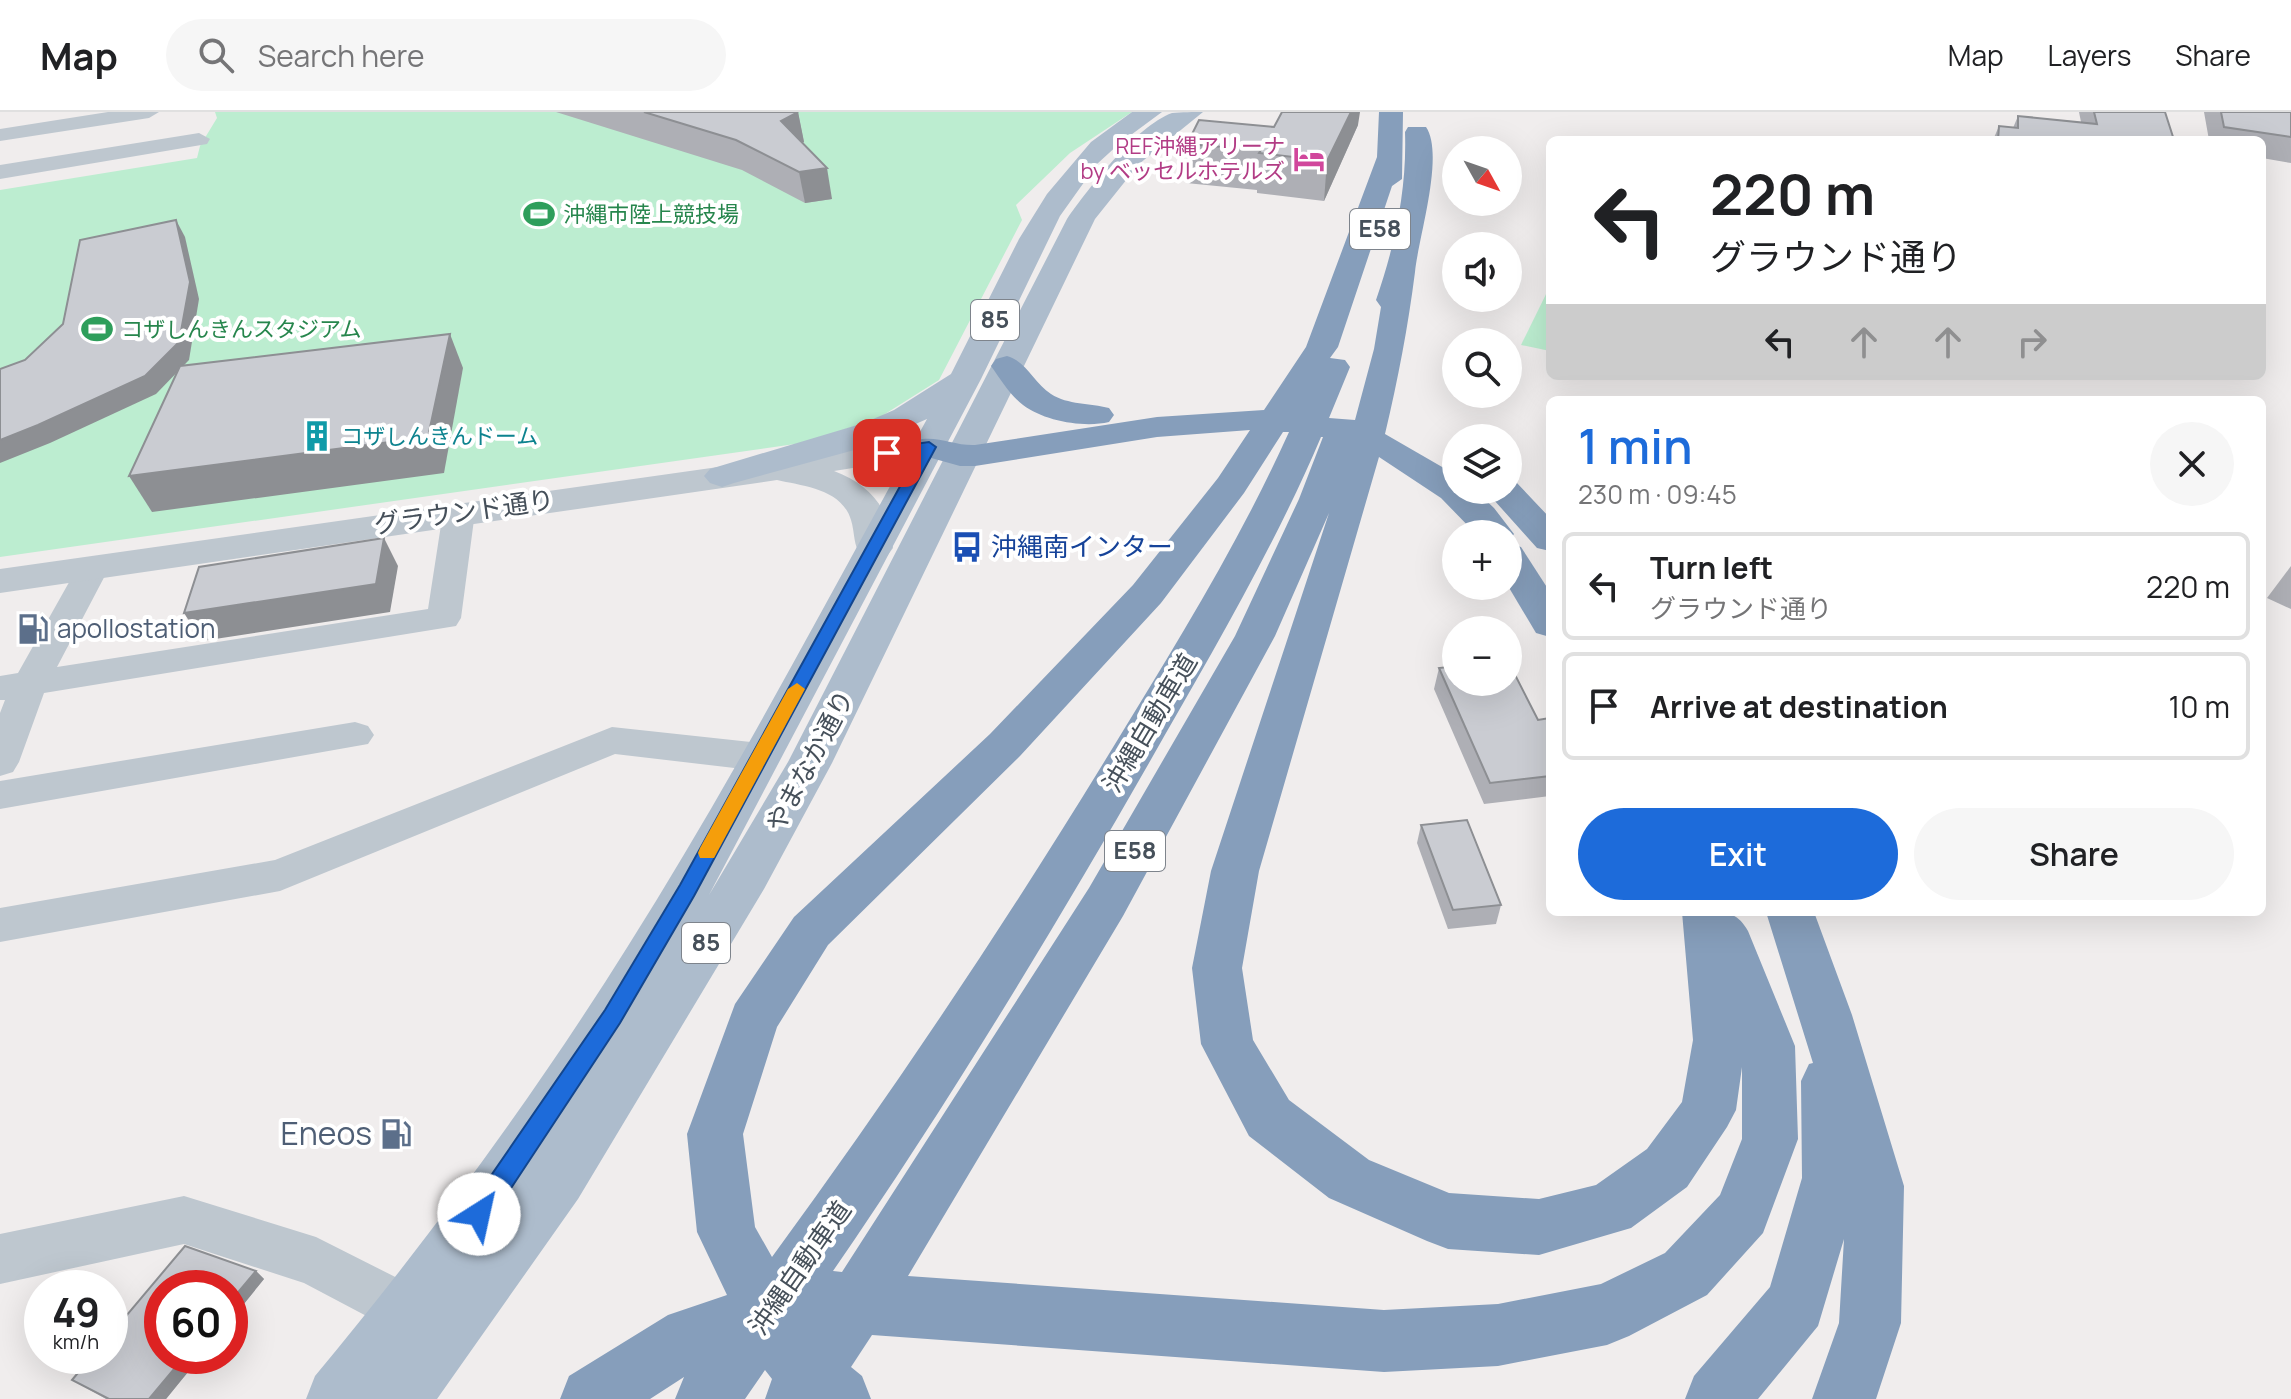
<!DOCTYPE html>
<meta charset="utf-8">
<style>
:root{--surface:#fff;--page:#f6f6f6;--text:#202124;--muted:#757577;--line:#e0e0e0;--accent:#1d6bda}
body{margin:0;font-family:Manrope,"Noto Sans JP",sans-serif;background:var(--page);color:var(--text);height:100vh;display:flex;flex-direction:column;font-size:30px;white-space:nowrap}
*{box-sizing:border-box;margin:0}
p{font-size:26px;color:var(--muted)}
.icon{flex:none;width:44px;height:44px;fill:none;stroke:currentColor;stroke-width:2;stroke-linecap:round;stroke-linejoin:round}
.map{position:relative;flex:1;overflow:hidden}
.drawer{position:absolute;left:1546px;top:284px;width:720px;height:520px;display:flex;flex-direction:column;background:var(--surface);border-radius:12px;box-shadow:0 8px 32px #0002}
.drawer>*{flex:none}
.hud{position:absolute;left:1546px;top:24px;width:720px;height:244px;border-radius:12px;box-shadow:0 8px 32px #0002;background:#fff;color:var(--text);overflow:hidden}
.needle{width:52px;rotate:130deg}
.fabs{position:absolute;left:1442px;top:24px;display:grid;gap:16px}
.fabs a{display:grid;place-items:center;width:80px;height:80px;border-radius:50%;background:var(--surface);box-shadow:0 8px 32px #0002;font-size:40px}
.speed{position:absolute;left:24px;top:1158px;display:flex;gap:16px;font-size:40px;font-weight:700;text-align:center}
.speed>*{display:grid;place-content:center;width:104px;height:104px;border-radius:50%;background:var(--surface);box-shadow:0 8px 32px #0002;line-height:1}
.speed small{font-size:20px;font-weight:400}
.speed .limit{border:12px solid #d22;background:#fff;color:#111}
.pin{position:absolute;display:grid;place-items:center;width:68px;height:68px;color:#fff;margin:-34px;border-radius:16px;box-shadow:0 4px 12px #0006}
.me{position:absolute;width:88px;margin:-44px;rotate:35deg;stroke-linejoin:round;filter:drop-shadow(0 0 6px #0008)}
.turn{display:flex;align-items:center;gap:28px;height:168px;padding:0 32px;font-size:36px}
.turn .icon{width:104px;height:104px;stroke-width:2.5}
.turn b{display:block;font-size:56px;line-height:68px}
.lanes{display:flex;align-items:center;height:76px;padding:0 32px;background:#0003;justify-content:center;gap:40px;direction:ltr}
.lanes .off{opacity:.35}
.round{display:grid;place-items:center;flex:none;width:84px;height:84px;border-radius:42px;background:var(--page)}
.summary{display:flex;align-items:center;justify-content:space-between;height:136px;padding:0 32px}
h1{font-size:48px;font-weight:600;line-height:60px;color:var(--accent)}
.cta{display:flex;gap:16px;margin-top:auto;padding:16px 32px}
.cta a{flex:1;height:92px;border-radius:48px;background:var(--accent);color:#fff;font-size:32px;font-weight:600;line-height:92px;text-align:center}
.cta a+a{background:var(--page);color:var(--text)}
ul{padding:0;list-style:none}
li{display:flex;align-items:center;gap:24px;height:108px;margin:0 16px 12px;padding:0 16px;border:4px solid var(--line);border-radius:12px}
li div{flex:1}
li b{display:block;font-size:30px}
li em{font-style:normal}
header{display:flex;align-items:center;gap:48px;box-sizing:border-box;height:112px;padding:0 40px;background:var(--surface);border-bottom:2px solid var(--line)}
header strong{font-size:38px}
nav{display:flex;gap:44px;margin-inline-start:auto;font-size:28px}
.search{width:560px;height:72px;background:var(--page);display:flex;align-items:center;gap:20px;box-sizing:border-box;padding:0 28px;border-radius:44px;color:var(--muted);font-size:30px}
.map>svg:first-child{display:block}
</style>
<header>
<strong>Map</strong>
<div class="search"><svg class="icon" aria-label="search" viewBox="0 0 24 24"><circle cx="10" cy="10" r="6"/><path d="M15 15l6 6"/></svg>Search here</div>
<nav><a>Map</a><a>Layers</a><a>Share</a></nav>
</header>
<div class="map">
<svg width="2291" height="1287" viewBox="0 0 2291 1287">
<rect width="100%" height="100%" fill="#f0eded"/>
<!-- green -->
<g fill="#bcedd0">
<path d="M 215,0 L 1132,0 L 1070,41 L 1016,93 L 1022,108 L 939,268 L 877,307 L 802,331 L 0,445 L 0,78 L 197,46 L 200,34 L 217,6 Z"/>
<path d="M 1550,174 L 1550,239 L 1521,233 Z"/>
</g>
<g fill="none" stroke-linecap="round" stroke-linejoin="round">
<!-- minor -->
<g fill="#bec7cf" fill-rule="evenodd">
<path d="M 108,0 L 159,0 L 149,6 L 0,29 L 0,17 Z"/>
<path d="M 199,21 L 210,27 L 207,32 L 0,67 L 0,53 Z"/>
<path d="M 459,391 L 470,393 L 475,400 L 461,506 L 456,514 L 44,581 L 19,650 L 13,660 L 0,664 L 0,601 L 5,588 L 0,588 L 0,564 L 18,561 L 81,449 L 93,446 L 105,449 L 109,456 L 57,555 L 428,497 L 443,400 L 448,393 Z"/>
<path d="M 355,610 L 368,614 L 374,623 L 368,632 L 0,697 L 0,669 Z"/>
<path d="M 612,615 L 760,631 L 773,635 L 779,645 L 773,655 L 760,659 L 615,642 L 280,779 L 0,830 L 0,796 L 275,748 Z"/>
<path d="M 184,1084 L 316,1125 L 429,1182 L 436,1201 L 429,1220 L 410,1227 L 304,1171 L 184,1132 L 0,1172 L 0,1122 Z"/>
</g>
<!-- tertiary -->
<path fill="#bec7cf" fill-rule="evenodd" d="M 929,325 L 941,328 L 946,335 L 941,342 L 834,359 C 871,373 890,397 893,436 L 887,444 L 874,448 L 861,444 C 853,433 855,421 851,408 C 842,377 803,374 777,368 L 0,481 L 0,457 Z"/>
<!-- primary -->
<path fill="#adbccc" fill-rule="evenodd" d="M 1132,0 L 1162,0 L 1120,31 L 1097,52 L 1060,104 L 981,267 L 709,783 L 788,650 L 1067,107 C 1089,76 1136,14 1172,1 C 1181,0 1194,0 1203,0 L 1139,52 L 1095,107 L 832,651 L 764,777 L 578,1087 L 437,1287 L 306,1287 L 315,1264 C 429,1127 534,984 628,834 C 736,663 829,484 927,307 L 858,337 L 734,371 L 722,375 L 710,371 L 704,364 L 710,357 L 864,311 L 894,298 L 951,262 L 1019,127 L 1047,82 L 1091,30 Z"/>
<!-- motorway -->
<g fill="#869ebb" fill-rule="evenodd">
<path d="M 1379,0 L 1403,0 L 1402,67 L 1392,74 L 1338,235 L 1330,246 L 1345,248 L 1350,255 L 1329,306 L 1355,308 L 1374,237 L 1381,195 L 1376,188 C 1395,133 1407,78 1405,20 L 1408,15 L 1426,15 C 1445,43 1418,127 1415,160 C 1408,215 1398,267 1385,322 L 1456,363 L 1456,378 L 1475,378 L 1494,396 L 1514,422 L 1508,430 L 1508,422 L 1476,422 L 1441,386 L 1379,345 L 1259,759 L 1242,856 L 1253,928 L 1289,988 L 1369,1048 L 1449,1081 L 1539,1087 L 1596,1073 L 1647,1037 L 1682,990 L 1693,928 L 1682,800 C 1710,800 1734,792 1748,819 L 1795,934 L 1798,1027 L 1763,1121 L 1707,1183 L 1629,1224 L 1607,1233 L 1498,1254 L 1384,1260 L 872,1223 L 851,1255 L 862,1264 L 871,1287 L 765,1287 L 772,1267 L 765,1258 L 745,1287 L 675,1287 L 684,1265 L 650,1287 L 560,1287 L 569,1264 L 668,1203 L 727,1183 L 697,1120 L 687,1022 L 735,892 L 794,805 L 990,622 L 1133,473 L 1218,366 L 1250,318 L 1157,325 L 975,354 L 960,354 L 917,342 L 912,335 L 917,328 C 937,323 955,334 975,333 L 1157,305 L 1264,298 L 1306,235 L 1377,45 ZM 1283,320 L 1289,320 C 1239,431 1175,534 1112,637 C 1006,811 892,981 772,1145 L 755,1115 L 743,1022 L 777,915 L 828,833 L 1020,644 L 1161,491 L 1244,381 ZM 1321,325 L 1323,325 L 1299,387 L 1235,524 L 1089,776 L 842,1160 L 833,1159 C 946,995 1050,824 1149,651 C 1210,544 1273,438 1321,325 ZM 1329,401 L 1211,759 L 1192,856 L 1201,932 L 1249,1024 L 1329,1086 L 1427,1129 L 1448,1137 L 1539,1143 L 1631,1116 L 1687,1075 L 1727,1015 L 1736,998 L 1742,955 L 1742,1027 L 1720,1083 L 1665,1141 L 1601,1172 L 1498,1192 L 1384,1198 L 908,1164 L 1123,804 L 1275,524 Z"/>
<path d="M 1007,244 C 1026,249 1034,271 1051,282 C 1068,293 1090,291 1109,296 L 1114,303 L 1109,310 C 1084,316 1044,309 1023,293 C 1010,283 1001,268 991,254 L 996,247 Z"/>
<path d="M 1508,369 L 1516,370 L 1550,406 L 1550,439 L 1537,436 L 1485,378 L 1508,378 Z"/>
<path d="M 1508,431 L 1521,435 L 1550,480 L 1550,525 L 1536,521 L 1508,474 Z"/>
<path d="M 1766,800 L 1814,800 L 1852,903 L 1904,1074 L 1901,1211 L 1876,1287 L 1812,1287 L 1839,1211 L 1844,1127 L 1818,1214 L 1758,1287 L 1685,1287 L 1694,1264 L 1770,1175 L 1802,1066 L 1801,969 L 1809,952 L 1813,951 Z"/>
</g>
</g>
<!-- wall -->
<g fill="#aeafb5">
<path d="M 556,0 L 798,0 L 804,30 L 802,31 L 832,87 L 805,91 L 742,58 Z"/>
<path d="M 2079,0 L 2165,0 L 2174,28 L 1993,28 L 1999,14 L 2013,16 L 2018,4 L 2081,10 Z"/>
<path d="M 2204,0 L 2291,0 L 2291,51 L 2262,46 L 2262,28 L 2209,28 Z"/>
<path d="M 1358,13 L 1324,89 L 1257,81 L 1257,78 L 1186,71 L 1187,32 L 1274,15 Z"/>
<path d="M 2291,454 L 2291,497 L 2267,486 Z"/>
<path d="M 1439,556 L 1538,608 L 1550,606 L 1550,684 L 1484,692 L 1434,577 Z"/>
<path d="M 1421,713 L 1501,793 L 1496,812 L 1448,817 L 1417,731 Z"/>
<path d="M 256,1159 L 264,1167 L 230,1209 L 230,1176 L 201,1244 L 166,1287 L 106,1287 L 72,1268 Z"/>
</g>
<!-- shaded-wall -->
<g fill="#8d8f93">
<path d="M 798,0 L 804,30 L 787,39 L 781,9 Z"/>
<path d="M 1351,0 L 1360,0 L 1358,13 L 1324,89 L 1327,49 Z"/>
<path d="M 827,56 L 832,87 L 805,91 L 799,60 Z"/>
<path d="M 176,108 L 185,125 L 199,187 L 189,248 L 156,282 L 50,331 L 0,351 L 0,328 Z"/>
<path d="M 450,222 L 463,256 L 444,361 L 152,400 L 129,364 Z"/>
<path d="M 384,426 L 398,454 L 390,500 L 202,529 L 184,501 Z"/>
<path d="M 256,1159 L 264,1167 L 230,1209 L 230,1190 Z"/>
<path d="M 185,1244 L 201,1244 L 166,1287 L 149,1287 Z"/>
</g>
<!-- building -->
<g fill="#caccd2" stroke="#8d8f93" stroke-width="2">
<path d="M 644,0 L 798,0 L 781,9 L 827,56 L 799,60 L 736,28 Z"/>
<path d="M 1282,0 L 1351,0 L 1327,49 L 1259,41 L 1261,38 L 1187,32 L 1199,8 L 1274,15 Z"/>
<path d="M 2094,0 L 2165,0 L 2174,28 L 1998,28 L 1999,14 L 2018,16 L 2018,4 L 2097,12 Z"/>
<path d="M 2221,0 L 2291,0 L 2291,25 L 2224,15 Z"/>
<path d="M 176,108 L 190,170 L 179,230 L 145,264 L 38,313 L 0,328 L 0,257 L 25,248 L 63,212 L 80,128 Z"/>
<path d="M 450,222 L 428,325 L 129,364 L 180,254 Z"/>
<path d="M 384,426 L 376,472 L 184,501 L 199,455 Z"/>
<path d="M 1508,549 L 1538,608 L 1550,606 L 1550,664 L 1490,671 L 1439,556 L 1456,554 L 1456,570 L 1508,570 Z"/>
<path d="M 1467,708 L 1501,793 L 1453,798 L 1421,713 Z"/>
<path d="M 185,1134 L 256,1159 L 230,1190 L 230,1176 L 162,1176 L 162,1244 L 185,1244 L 149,1287 L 109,1287 L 72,1268 L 92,1244 L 110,1244 L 110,1223 Z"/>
</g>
<!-- route -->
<path fill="#1d6bda" stroke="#13468e" stroke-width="2" d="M 929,330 L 936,335 L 694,784 L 620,911 L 488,1111 L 479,1114 L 470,1111 L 467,1102 L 470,1094 L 605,898 L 680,773 L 919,340 L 887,345 L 880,341 L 887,336 Z"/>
<!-- slow -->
<path fill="#f59e0b" d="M 797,571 L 805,577 L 714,746 L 700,746 L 698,741 L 700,736 L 788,577 Z"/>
<!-- icons -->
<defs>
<symbol id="hotel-bare" viewBox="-9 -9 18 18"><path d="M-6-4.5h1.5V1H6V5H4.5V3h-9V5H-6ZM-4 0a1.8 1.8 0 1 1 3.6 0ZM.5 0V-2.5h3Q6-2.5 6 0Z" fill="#d1479c" stroke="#fff" stroke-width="2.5" paint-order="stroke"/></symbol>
<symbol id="stadium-bare" viewBox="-9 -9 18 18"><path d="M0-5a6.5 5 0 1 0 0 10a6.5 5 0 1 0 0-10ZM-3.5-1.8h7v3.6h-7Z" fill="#2e9e5b" stroke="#fff" stroke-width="2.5" paint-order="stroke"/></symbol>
<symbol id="building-bare" viewBox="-9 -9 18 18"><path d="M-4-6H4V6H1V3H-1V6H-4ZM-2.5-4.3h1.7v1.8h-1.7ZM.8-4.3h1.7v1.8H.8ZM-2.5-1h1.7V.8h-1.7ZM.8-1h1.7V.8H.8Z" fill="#0f9aa8" stroke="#fff" stroke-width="2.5" paint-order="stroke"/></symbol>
<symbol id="bus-bare" viewBox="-9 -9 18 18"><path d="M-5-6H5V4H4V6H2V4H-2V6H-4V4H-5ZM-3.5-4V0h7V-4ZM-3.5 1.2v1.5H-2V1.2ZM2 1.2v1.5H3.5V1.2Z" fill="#1a4fb4" stroke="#fff" stroke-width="2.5" paint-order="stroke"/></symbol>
<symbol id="fuel-bare" viewBox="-9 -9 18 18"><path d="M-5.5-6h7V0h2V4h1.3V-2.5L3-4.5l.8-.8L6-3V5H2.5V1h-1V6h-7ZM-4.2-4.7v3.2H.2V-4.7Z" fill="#5c6f8a" stroke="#fff" stroke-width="2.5" paint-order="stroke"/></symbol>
</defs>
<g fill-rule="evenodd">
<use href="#hotel-bare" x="1287" y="25" width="44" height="44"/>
<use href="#stadium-bare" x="517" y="80" width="44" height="44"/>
<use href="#stadium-bare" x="75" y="195" width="44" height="44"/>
<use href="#building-bare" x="295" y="302" width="44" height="44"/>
<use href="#bus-bare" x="945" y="413" width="44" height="44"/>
<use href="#fuel-bare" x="11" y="495" width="44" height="44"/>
<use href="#fuel-bare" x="374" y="1000" width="44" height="44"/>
</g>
<g text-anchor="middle" stroke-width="8" stroke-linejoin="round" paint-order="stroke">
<!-- far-hotel labels -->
<g font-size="22" fill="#b23c85" stroke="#fff" text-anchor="end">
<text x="1285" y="42">REF沖縄アリーナ<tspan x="1285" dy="25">by ベッセルホテルズ</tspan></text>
</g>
<!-- far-leisure labels -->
<g font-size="22" fill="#27864d" stroke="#fff" text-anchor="start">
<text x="563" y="110">沖縄市陸上競技場</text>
<text x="121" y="225">コザしんきんスタジアム</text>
</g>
<!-- far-culture labels -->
<g font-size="22" fill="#0d838f" stroke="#fff" text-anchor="start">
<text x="341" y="332">コザしんきんドーム</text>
</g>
<!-- shield labels -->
<g fill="#fff" stroke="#7e848c" stroke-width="2">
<rect x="1350" y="97" width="60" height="40" rx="6"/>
<rect x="971" y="188" width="48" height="40" rx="6"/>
<rect x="1105" y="719" width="60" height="40" rx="6"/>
<rect x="682" y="811" width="48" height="40" rx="6"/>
</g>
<g font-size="24" font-weight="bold" fill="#46505a">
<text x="1380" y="125">E58</text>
<text x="995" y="216">85</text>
<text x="1135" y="747">E58</text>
<text x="706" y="839">85</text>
</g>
<!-- street labels -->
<g font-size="26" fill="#46505a" stroke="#fff">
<text transform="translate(464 400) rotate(-8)" y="9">グラウンド通り</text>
<text transform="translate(1150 611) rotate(-59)" y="9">沖縄自動車道</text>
<text transform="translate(810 649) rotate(-62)" y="9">やまなか通り</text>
<text transform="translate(800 1156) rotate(-55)" y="9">沖縄自動車道</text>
</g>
<!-- transit labels -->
<g font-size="26" fill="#164399" stroke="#fff" text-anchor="start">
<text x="991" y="444">沖縄南インター</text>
</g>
<!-- service labels -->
<g font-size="26" fill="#4e5e75" stroke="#fff" text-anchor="start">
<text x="57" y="526">apollostation</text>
</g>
<!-- near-service labels -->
<g font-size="32" fill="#4e5e75" stroke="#fff" text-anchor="end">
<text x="372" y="1033">Eneos</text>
</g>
</g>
</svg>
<div class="fabs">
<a><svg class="needle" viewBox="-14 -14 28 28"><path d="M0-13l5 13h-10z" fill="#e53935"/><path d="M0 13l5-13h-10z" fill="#757577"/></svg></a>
<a><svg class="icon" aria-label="sound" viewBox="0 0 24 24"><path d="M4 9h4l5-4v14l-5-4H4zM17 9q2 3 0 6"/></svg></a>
<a><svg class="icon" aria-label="search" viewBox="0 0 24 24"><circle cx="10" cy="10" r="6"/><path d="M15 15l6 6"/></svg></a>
<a><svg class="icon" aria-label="layers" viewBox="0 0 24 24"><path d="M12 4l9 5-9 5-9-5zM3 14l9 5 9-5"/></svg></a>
<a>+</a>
<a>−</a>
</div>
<div class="speed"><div>49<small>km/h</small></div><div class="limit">60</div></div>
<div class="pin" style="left:887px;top:341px;background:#d93025"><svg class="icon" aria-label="arrive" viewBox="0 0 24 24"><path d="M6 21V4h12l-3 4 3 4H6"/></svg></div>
<svg class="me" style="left:479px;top:1102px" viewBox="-20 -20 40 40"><circle r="19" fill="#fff"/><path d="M0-13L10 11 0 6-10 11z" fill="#1d6bda"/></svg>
<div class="hud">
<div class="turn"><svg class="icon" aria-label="left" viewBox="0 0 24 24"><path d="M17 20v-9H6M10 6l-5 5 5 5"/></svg><div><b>220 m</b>グラウンド通り</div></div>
<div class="lanes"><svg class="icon" aria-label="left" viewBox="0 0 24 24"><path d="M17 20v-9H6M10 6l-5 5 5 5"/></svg><svg class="icon off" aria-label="ahead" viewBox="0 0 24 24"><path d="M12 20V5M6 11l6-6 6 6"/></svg><svg class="icon off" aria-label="ahead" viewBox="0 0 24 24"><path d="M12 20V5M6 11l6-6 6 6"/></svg><svg class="icon off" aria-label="right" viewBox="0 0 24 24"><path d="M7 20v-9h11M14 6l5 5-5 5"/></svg></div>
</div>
<section class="drawer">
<div class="summary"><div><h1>1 min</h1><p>230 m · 09:45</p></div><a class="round"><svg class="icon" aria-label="close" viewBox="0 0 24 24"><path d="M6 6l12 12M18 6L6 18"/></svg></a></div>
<ul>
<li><svg class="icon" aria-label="left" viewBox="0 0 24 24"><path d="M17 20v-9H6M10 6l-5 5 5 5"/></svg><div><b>Turn left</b><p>グラウンド通り</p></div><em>220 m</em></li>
<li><svg class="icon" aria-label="arrive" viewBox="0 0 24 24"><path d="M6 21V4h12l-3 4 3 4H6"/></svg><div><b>Arrive at destination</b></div><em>10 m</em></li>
</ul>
<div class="cta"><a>Exit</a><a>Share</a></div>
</section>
</div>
